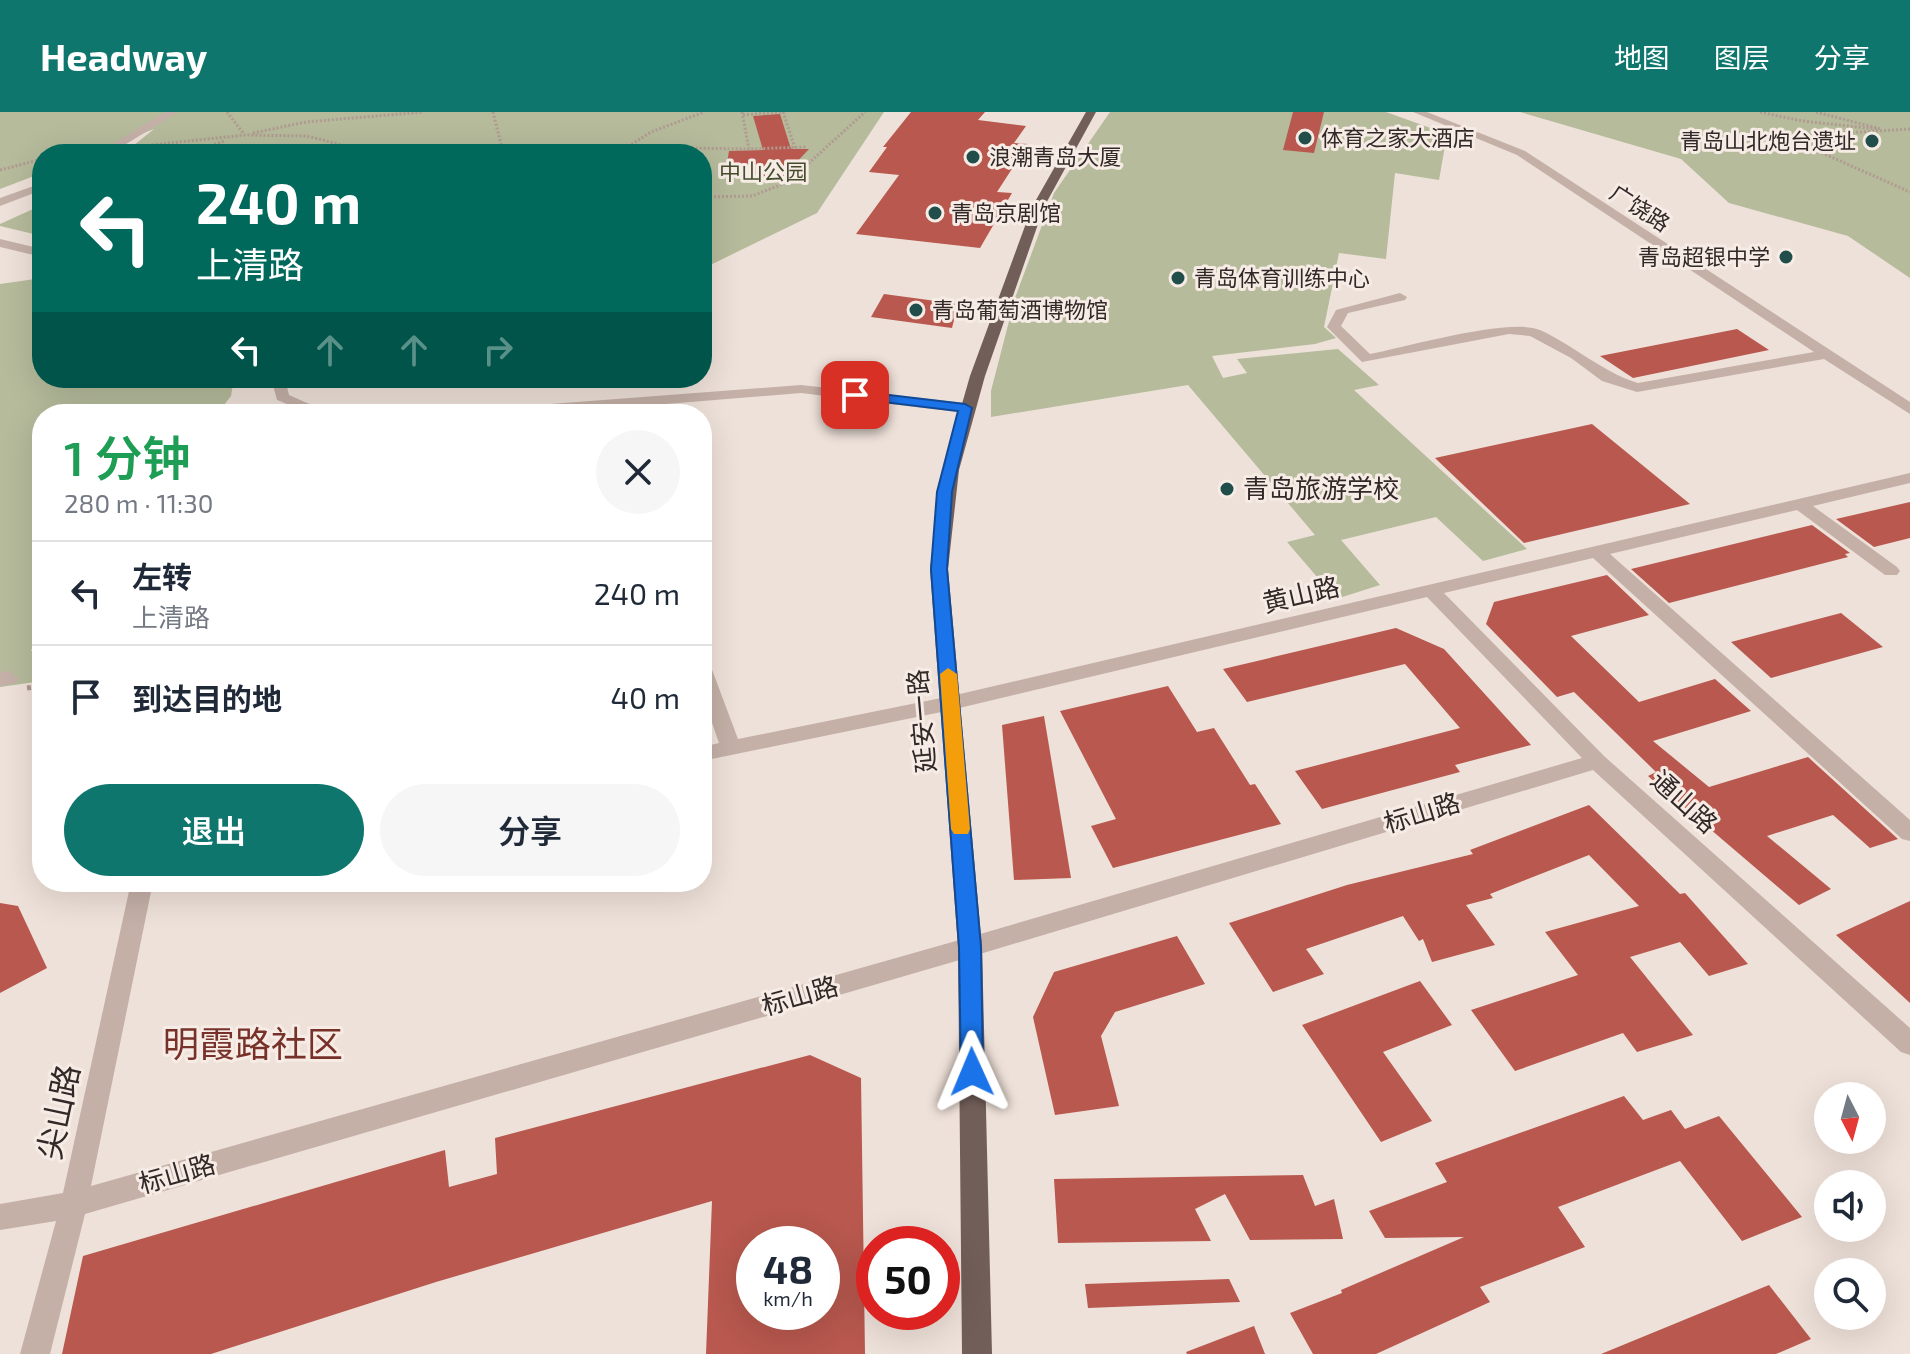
<!DOCTYPE html>
<html lang="zh">
<meta charset="utf-8">
<style>
:root{--surface:#fff;--page:#f6f6f7;--text:#1f2937;--muted:#747a83;--line:#e0e1e3;--accent:#0f766e}
body{margin:0;font-family:"Exo 2","Noto Sans SC",sans-serif;background:var(--page);color:var(--text);height:100vh;display:flex;flex-direction:column;font-size:30px;white-space:nowrap}
*{box-sizing:border-box;margin:0}
p{font-size:26px;color:var(--muted)}
.icon{flex:none;width:44px;height:44px;fill:none;stroke:currentColor;stroke-width:2;stroke-linecap:round;stroke-linejoin:round}
.map{position:relative;flex:1;overflow:hidden}
.side{position:absolute;left:32px;top:292px;width:680px;height:488px;display:flex;flex-direction:column;background:var(--surface);border-radius:32px;box-shadow:0 8px 32px #0002}
.side>*{flex:none}
.top-card{position:absolute;left:32px;top:32px;width:680px;height:244px;border-radius:32px;box-shadow:0 8px 32px #0002;background:#00695c;color:#fff;overflow:hidden}
.needle{width:52px;rotate:174deg}
.fabs{position:absolute;left:1814px;top:970px;display:grid;gap:16px}
.fabs a{display:grid;place-items:center;width:72px;height:72px;border-radius:50%;background:var(--surface);box-shadow:0 8px 32px #0002;font-size:40px}
.speed{position:absolute;left:736px;top:1114px;display:flex;gap:16px;font-size:40px;font-weight:700;text-align:center}
.speed>*{display:grid;place-content:center;width:104px;height:104px;border-radius:50%;background:var(--surface);box-shadow:0 8px 32px #0002;line-height:1}
.speed small{font-size:20px;font-weight:400}
.speed .limit{border:12px solid #d22;background:#fff;color:#111}
.pin{position:absolute;display:grid;place-items:center;width:68px;height:68px;color:#fff;margin:-34px;border-radius:16px;box-shadow:0 4px 12px #0006}
.me{position:absolute;width:88px;margin:-44px;rotate:359deg;stroke-linejoin:round;filter:drop-shadow(0 0 6px #0008)}
.turn{display:flex;align-items:center;gap:28px;height:168px;padding:0 32px;font-size:36px}
.turn .icon{width:104px;height:104px;stroke-width:2.5}
.turn b{display:block;font-size:56px;line-height:68px}
.lanes{display:flex;align-items:center;height:76px;padding:0 32px;background:#0003;justify-content:center;gap:40px;direction:ltr}
.lanes .off{opacity:.35}
.round{display:grid;place-items:center;flex:none;width:84px;height:84px;border-radius:42px;background:var(--page)}
.head{display:flex;align-items:center;justify-content:space-between;height:136px;padding:0 32px}
h1{font-size:48px;font-weight:600;line-height:60px;color:#1e9e55}
.button{display:flex;gap:16px;margin-top:auto;padding:16px 32px}
.button a{flex:1;height:92px;border-radius:48px;background:var(--accent);color:#fff;font-size:32px;font-weight:600;line-height:92px;text-align:center}
.button a+a{background:var(--page);color:var(--text)}
ul{padding:0;list-style:none}
li{display:flex;align-items:center;gap:24px;height:104px;padding:0 32px;border-top:2px solid var(--line)}
li div{flex:1}
li b{display:block;font-size:30px}
li em{font-style:normal}
header{display:flex;align-items:center;gap:48px;box-sizing:border-box;height:112px;padding:0 40px;background:var(--accent);color:#fff}
header strong{font-size:38px}
nav{display:flex;gap:44px;margin-inline-start:auto;font-size:28px}
.map>svg:first-child{display:block}
</style>
<header>
<strong>Headway</strong>
<nav><a>地图</a><a>图层</a><a>分享</a></nav>
</header>
<div class="map">
<svg width="1910" height="1242" viewBox="0 0 1910 1242">
<rect width="100%" height="100%" fill="#eee1d9"/>
<!-- green -->
<g fill="#b5bb9b">
<path d="M 0,0 L 884,0 L 817,101 L 702,157 L 702,42 L 123,42 L 154,17 L 90,42 L 42,42 L 42,61 L 0,77 Z"/>
<path d="M 1110,0 L 1386,0 L 1447,22 L 1439,68 L 1395,61 L 1386,147 L 1339,141 L 1324,215 L 1336,226 L 1315,232 L 1212,244 L 1223,266 L 1247,261 L 1237,247 L 1338,237 L 1379,273 L 1354,278 L 1527,437 L 1483,449 L 1436,405 L 1341,428 L 1380,473 L 1336,487 L 1287,430 L 1315,423 L 1188,273 L 991,305 L 991,279 L 1015,186 L 1054,81 Z"/>
<path d="M 1520,0 L 1910,0 L 1910,166 L 1848,124 L 1729,91 L 1681,47 Z"/>
<path d="M 42,93 L 42,124 L 0,114 L 0,112 Z"/>
<path d="M 42,166 L 42,266 L 234,266 L 231,284 L 217,302 L 42,302 L 42,514 L 31,539 L 42,538 L 42,569 L 0,575 L 0,172 Z"/>
</g>
<!-- building -->
<g fill="#b8584e" fill-rule="evenodd">
<path d="M 911,0 L 985,0 L 978,8 L 1026,14 L 1014,31 L 1028,32 L 997,80 L 1012,81 L 980,136 L 856,122 L 899,63 L 869,60 L 887,35 L 883,35 Z"/>
<path d="M 1293,0 L 1324,0 L 1314,41 L 1283,38 Z"/>
<path d="M 780,2 L 791,37 L 809,37 L 779,69 L 725,64 L 729,39 L 763,38 L 753,4 Z"/>
<path d="M 884,182 L 958,192 L 952,216 L 871,205 Z"/>
<path d="M 1737,217 L 1769,238 L 1633,266 L 1600,244 Z"/>
<path d="M 1592,312 L 1690,392 L 1524,431 L 1435,346 Z"/>
<path d="M 1910,390 L 1910,426 L 1874,435 L 1836,407 Z"/>
<path d="M 1812,413 L 1850,441 L 1845,442 L 1848,445 L 1669,491 L 1631,457 Z"/>
<path d="M 1607,463 L 1649,503 L 1571,524 L 1639,590 L 1715,567 L 1751,599 L 1653,629 L 1709,675 L 1808,645 L 1898,727 L 1870,736 L 1833,703 L 1767,724 L 1831,777 L 1799,793 L 1648,664 L 1656,660 L 1574,580 L 1557,585 L 1486,512 L 1494,490 Z"/>
<path d="M 1841,501 L 1883,535 L 1771,566 L 1731,530 Z"/>
<path d="M 1396,516 L 1444,537 L 1531,633 L 1455,653 L 1460,660 L 1322,697 L 1295,659 L 1460,616 L 1405,552 L 1247,590 L 1223,557 Z"/>
<path d="M 1168,574 L 1197,620 L 1214,616 L 1250,673 L 1255,672 L 1281,712 L 1113,756 L 1091,714 L 1116,707 L 1060,599 Z"/>
<path d="M 1044,604 L 1071,766 L 1014,768 L 1002,613 Z"/>
<path d="M 1589,693 L 1680,782 L 1685,781 L 1748,852 L 1709,864 L 1680,830 L 1630,845 L 1693,923 L 1637,940 L 1623,921 L 1515,959 L 1471,898 L 1578,863 L 1545,820 L 1639,794 L 1589,743 L 1490,782 L 1493,786 L 1466,793 L 1495,833 L 1432,850 L 1423,827 L 1419,829 L 1403,804 L 1306,837 L 1324,862 L 1273,880 L 1229,811 L 1347,773 L 1473,742 L 1470,738 Z"/>
<path d="M 1910,789 L 1910,891 L 1836,823 Z"/>
<path d="M 0,791 L 18,794 L 47,856 L 0,881 Z"/>
<path d="M 1177,824 L 1205,872 L 1115,900 L 1101,924 L 1119,994 L 1055,1003 L 1033,905 L 1054,860 Z"/>
<path d="M 1420,869 L 1452,913 L 1383,940 L 1432,1009 L 1381,1030 L 1302,913 Z"/>
<path d="M 810,943 L 861,966 L 865,1242 L 706,1242 L 712,1089 L 436,1170 L 211,1242 L 62,1242 L 83,1144 L 445,1038 L 449,1075 L 497,1062 L 495,1026 ZM 754,1132 L 822,1132 L 822,1200 L 754,1200 Z"/>
<path d="M 1624,984 L 1643,1008 L 1671,998 L 1685,1017 L 1719,1004 L 1802,1105 L 1742,1129 L 1680,1049 L 1558,1095 L 1585,1135 L 1480,1175 L 1490,1190 L 1376,1242 L 1313,1242 L 1290,1201 L 1342,1181 L 1341,1178 L 1464,1125 L 1385,1126 L 1369,1099 L 1447,1070 L 1435,1051 Z"/>
<path d="M 1303,1063 L 1315,1094 L 1334,1087 L 1343,1127 L 1250,1128 L 1225,1082 L 1195,1097 L 1211,1129 L 1058,1131 L 1054,1067 Z"/>
<path d="M 1229,1167 L 1240,1190 L 1088,1196 L 1085,1172 Z"/>
<path d="M 1769,1173 L 1811,1227 L 1776,1242 L 1601,1242 Z"/>
<path d="M 1254,1214 L 1265,1242 L 1187,1242 L 1186,1240 Z"/>
</g>
<g fill="none" stroke-linecap="round" stroke-linejoin="round">
<!-- path-far1 -->
<g stroke="#b09a91" stroke-width="3" stroke-dasharray="2 2" stroke-linecap="butt">
<path d="M 227,0 L 244,22"/>
<path d="M 493,0 L 502,36 L 554,35 L 627,42"/>
<path d="M 742,0 L 749,37 L 806,35"/>
<path d="M 783,0 L 795,36"/>
<path d="M 1760,0 L 1802,9 L 1877,17"/>
<path d="M 1816,0 L 1881,17"/>
<path d="M 743,3 L 782,0"/>
<path d="M 1910,17 L 1827,22 L 1840,31 L 1811,36 L 1910,80"/>
<path d="M 253,21 L 306,10 L 423,0"/>
<path d="M 152,33 L 245,23 L 307,24 L 376,42"/>
<path d="M 157,35 L 179,42"/>
<path d="M 618,41 L 651,20 L 704,0"/>
<path d="M 67,42 L 86,39"/>
<path d="M 188,42 L 224,29"/>
<path d="M 636,42 L 686,36 L 749,37"/>
<path d="M 0,58 L 42,47"/>
<path d="M 702,85 L 752,84 L 788,70 L 865,0"/>
</g>
<!-- path -->
<path stroke="#b09a91" stroke-width="5" stroke-dasharray="4 4" stroke-linecap="butt" d="M 27,576 L 42,574"/>
<!-- minor -->
<g fill="#c4b0a7" fill-rule="evenodd">
<path d="M 165,0 L 178,0 L 110,42 L 96,42 Z"/>
<path d="M 1413,0 L 1427,0 L 1525,39 L 1910,290 L 1910,302 L 1824,247 L 1637,280 L 1602,269 L 1571,246 L 1530,224 L 1509,222 L 1362,250 L 1327,215 L 1336,198 L 1400,181 L 1407,185 L 1405,188 L 1348,201 L 1341,214 L 1370,242 C 1407,235 1510,205 1540,218 C 1575,234 1602,260 1638,271 L 1814,240 L 1517,43 Z"/>
<path d="M 42,71 L 42,78 L 0,94 L 0,86 Z"/>
<path d="M 0,127 L 42,137 L 42,145 L 0,135 Z"/>
<path d="M 271,266 L 285,266 L 289,283 L 332,302 L 311,302 L 277,288 Z"/>
<path d="M 801,273 L 965,291 L 973,296 L 965,301 L 801,281 L 543,302 L 478,302 L 486,297 Z"/>
<path d="M 1910,361 L 1910,371 L 1813,394 L 1897,455 L 1900,459 L 1897,463 L 1885,463 L 1797,398 L 1610,442 L 1910,708 L 1910,729 L 1902,727 L 1593,446 L 1444,481 L 1604,644 L 1910,916 L 1910,943 L 1901,940 L 1593,658 L 970,845 L 85,1102 L 50,1242 L 20,1242 L 56,1109 L 0,1118 L 0,1092 L 63,1081 L 131,770 L 153,770 L 91,1074 L 970,825 L 1582,646 L 1427,485 L 951,598 L 702,649 L 702,635 L 719,631 L 702,582 L 702,549 L 711,555 L 738,627 L 951,584 Z"/>
<path d="M 9,559 L 19,566 L 16,571 L 0,574 L 0,560 Z"/>
</g>
<!-- major -->
<path fill="#725e59" fill-rule="evenodd" d="M 1086,0 L 1096,0 L 1044,95 L 985,264 L 959,358 L 948,457 L 982,835 L 992,1242 L 962,1242 L 958,835 L 930,457 L 943,358 L 970,264 L 1032,95 Z"/>
</g>
<!-- route -->
<path fill="#1a73e8" stroke="#114b97" stroke-width="2" d="M 855,279 L 965,292 L 972,296 L 952,380 L 947,457 L 981,835 L 983,960 L 980,968 L 972,971 L 964,968 L 961,960 L 959,835 L 931,457 L 937,380 L 958,299 L 851,286 L 851,280 Z"/>
<!-- slow -->
<path fill="#f59e0b" d="M 948,556 L 957,562 L 970,717 L 968,722 L 954,722 L 951,717 L 940,562 Z"/>
<!-- markers -->
<g fill="#214e4b" stroke="#f6ece5" stroke-width="3">
<circle cx="1305" cy="26" r="8"/>
<circle cx="1872" cy="29" r="8"/>
<circle cx="973" cy="45" r="8"/>
<circle cx="935" cy="101" r="8"/>
<circle cx="1786" cy="145" r="8"/>
<circle cx="1178" cy="166" r="8"/>
<circle cx="916" cy="198" r="8"/>
<circle cx="1227" cy="377" r="8"/>
</g>
<g text-anchor="middle" stroke-width="6" stroke-linejoin="round" paint-order="stroke">
<!-- far-poi labels -->
<g font-size="22" fill="#322827" stroke="#f6ece5" text-anchor="start">
<text x="1321" y="34">体育之家大酒店</text>
<text x="1856" y="37" text-anchor="end">青岛山北炮台遗址</text>
<text x="989" y="53">浪潮青岛大厦</text>
<text x="951" y="109">青岛京剧馆</text>
<text x="1770" y="153" text-anchor="end">青岛超银中学</text>
<text x="1194" y="174">青岛体育训练中心</text>
<text x="932" y="206">青岛葡萄酒博物馆</text>
</g>
<!-- far-park labels -->
<g font-size="22" fill="#464d2d" stroke="#f6ece5">
<text x="763" y="68">中山公园</text>
</g>
<!-- far-street labels -->
<g font-size="22" fill="#322827" stroke="#f6ece5">
<text transform="translate(1640 96) rotate(33)" y="8">广饶路</text>
</g>
<!-- poi labels -->
<g font-size="26" fill="#322827" stroke="#f6ece5" text-anchor="start">
<text x="1243" y="386">青岛旅游学校</text>
</g>
<!-- street labels -->
<g font-size="26" fill="#322827" stroke="#f6ece5">
<text transform="translate(1301 483) rotate(-13)" y="9">黄山路</text>
<text transform="translate(922 609) rotate(-95)" y="9">延安一路</text>
<text transform="translate(1684 690) rotate(42)" y="9">通山路</text>
<text transform="translate(1422 701) rotate(-17)" y="9">标山路</text>
<text transform="translate(800 884) rotate(-16)" y="9">标山路</text>
<text transform="translate(177 1062) rotate(-16)" y="9">标山路</text>
</g>
<!-- near-street labels -->
<g font-size="32" fill="#322827" stroke="#f6ece5">
<text transform="translate(59 1000) rotate(-78)" y="11">尖山路</text>
</g>
<!-- near-quarter labels -->
<g font-size="36" fill="#773129" stroke="#f6ece5">
<text x="253" y="945">明霞路社区</text>
</g>
</g>
</svg>
<div class="fabs">
<a><svg class="needle" viewBox="-14 -14 28 28"><path d="M0-13l5 13h-10z" fill="#e53935"/><path d="M0 13l5-13h-10z" fill="#747a83"/></svg></a>
<a><svg class="icon" aria-label="sound" viewBox="0 0 24 24"><path d="M4 9h4l5-4v14l-5-4H4zM17 9q2 3 0 6"/></svg></a>
<a><svg class="icon" aria-label="search" viewBox="0 0 24 24"><circle cx="10" cy="10" r="6"/><path d="M15 15l6 6"/></svg></a>
</div>
<div class="speed"><div>48<small>km/h</small></div><div class="limit">50</div></div>
<div class="pin" style="left:855px;top:283px;background:#d93025"><svg class="icon" aria-label="arrive" viewBox="0 0 24 24"><path d="M6 21V4h12l-3 4 3 4H6"/></svg></div>
<svg class="me" style="left:972px;top:960px" viewBox="-20 -20 40 40"><path d="M0-17L14 15 0 8-14 15z" fill="#1a73e8" stroke="#fff" stroke-width="4"/></svg>
<div class="top-card">
<div class="turn"><svg class="icon" aria-label="left" viewBox="0 0 24 24"><path d="M17 20v-9H6M10 6l-5 5 5 5"/></svg><div><b>240 m</b>上清路</div></div>
<div class="lanes"><svg class="icon" aria-label="left" viewBox="0 0 24 24"><path d="M17 20v-9H6M10 6l-5 5 5 5"/></svg><svg class="icon off" aria-label="ahead" viewBox="0 0 24 24"><path d="M12 20V5M6 11l6-6 6 6"/></svg><svg class="icon off" aria-label="ahead" viewBox="0 0 24 24"><path d="M12 20V5M6 11l6-6 6 6"/></svg><svg class="icon off" aria-label="right" viewBox="0 0 24 24"><path d="M7 20v-9h11M14 6l5 5-5 5"/></svg></div>
</div>
<section class="side">
<div class="head"><div><h1>1 分钟</h1><p>280 m · 11:30</p></div><a class="round"><svg class="icon" aria-label="close" viewBox="0 0 24 24"><path d="M6 6l12 12M18 6L6 18"/></svg></a></div>
<ul>
<li><svg class="icon" aria-label="left" viewBox="0 0 24 24"><path d="M17 20v-9H6M10 6l-5 5 5 5"/></svg><div><b>左转</b><p>上清路</p></div><em>240 m</em></li>
<li><svg class="icon" aria-label="arrive" viewBox="0 0 24 24"><path d="M6 21V4h12l-3 4 3 4H6"/></svg><div><b>到达目的地</b></div><em>40 m</em></li>
</ul>
<div class="button"><a>退出</a><a>分享</a></div>
</section>
</div>
